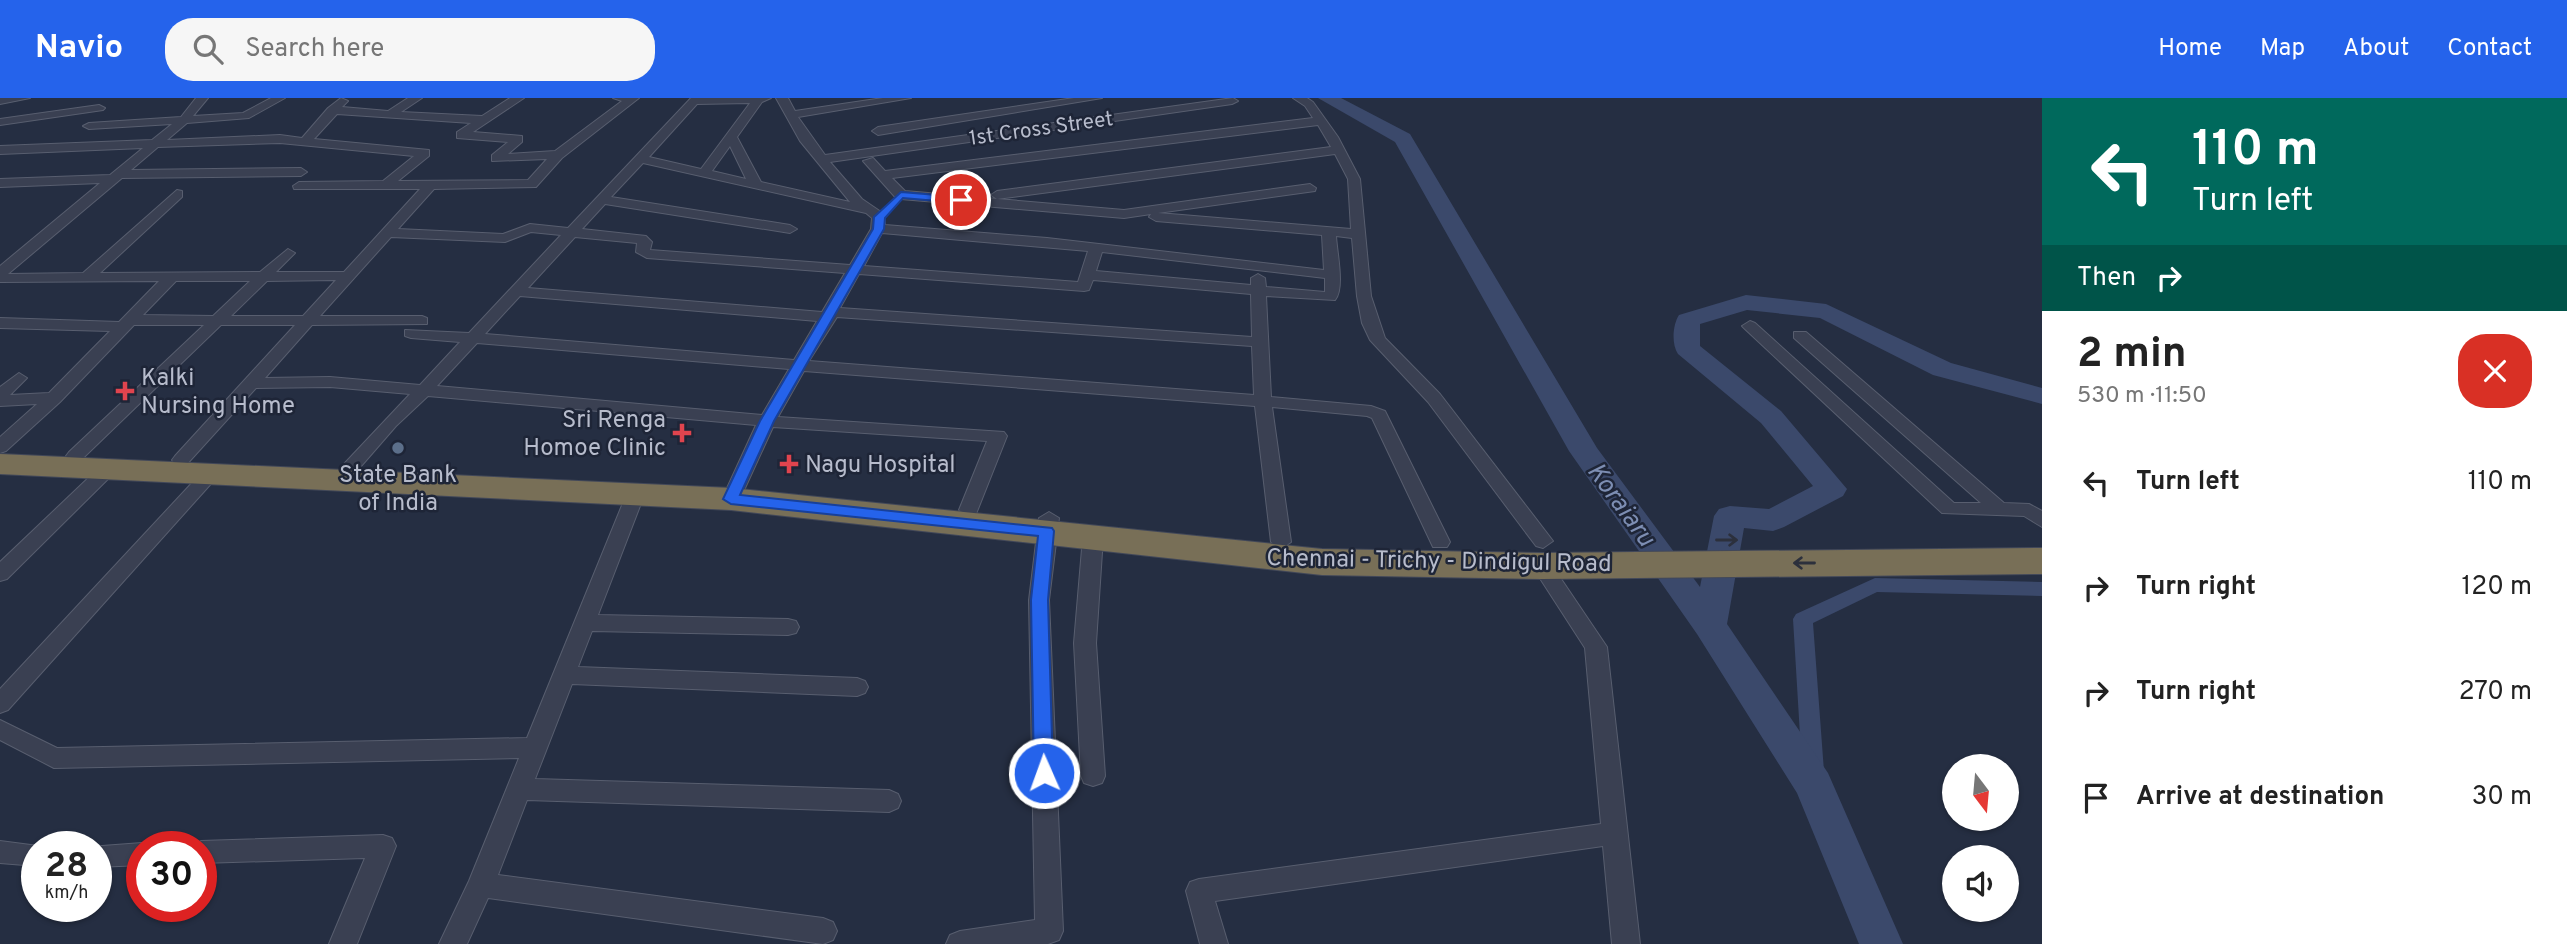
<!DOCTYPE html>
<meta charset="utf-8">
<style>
:root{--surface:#fff;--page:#f6f6f6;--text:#222;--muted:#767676;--accent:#2563eb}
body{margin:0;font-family:Overpass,sans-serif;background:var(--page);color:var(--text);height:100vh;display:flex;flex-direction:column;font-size:26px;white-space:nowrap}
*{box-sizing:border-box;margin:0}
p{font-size:23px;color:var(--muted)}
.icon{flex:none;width:38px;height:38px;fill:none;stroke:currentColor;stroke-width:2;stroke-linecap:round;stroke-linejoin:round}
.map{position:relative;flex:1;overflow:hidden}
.panel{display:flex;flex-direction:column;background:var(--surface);width:525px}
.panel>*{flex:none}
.hud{background:#00695c;color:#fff;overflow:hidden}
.needle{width:46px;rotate:164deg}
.tools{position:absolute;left:1942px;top:656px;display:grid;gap:14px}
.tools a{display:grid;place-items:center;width:77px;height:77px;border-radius:50%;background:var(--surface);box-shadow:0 2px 5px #0004;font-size:35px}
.speed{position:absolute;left:21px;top:733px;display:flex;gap:14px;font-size:35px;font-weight:700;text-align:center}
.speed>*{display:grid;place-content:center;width:91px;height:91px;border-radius:50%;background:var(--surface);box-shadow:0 2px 5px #0004;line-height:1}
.speed small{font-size:18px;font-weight:400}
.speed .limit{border:10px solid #d22;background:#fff;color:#111}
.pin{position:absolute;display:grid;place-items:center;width:60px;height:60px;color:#fff;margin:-30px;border:4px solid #fff;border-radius:50%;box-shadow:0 2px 7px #0007}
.me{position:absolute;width:77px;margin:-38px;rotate:358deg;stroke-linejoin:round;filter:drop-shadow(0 0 5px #0008)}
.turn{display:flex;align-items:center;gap:24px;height:147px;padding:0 35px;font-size:32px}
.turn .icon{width:91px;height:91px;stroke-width:2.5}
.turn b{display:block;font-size:49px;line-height:60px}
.then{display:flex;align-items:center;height:66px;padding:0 35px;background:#0003;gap:14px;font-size:26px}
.round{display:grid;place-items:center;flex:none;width:74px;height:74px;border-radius:28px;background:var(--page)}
.head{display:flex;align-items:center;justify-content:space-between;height:119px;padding:0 35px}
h1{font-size:42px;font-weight:700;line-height:52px}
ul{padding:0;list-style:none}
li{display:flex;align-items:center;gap:21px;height:105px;padding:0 35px}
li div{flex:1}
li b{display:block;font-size:26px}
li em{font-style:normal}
header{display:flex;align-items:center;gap:42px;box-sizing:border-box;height:98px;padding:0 35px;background:var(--accent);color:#fff}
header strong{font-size:33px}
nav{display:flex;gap:38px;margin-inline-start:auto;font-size:24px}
.search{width:490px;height:63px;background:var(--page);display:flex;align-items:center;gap:18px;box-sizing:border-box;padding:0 24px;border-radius:28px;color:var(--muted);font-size:26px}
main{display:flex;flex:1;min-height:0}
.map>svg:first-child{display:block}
</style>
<header>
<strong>Navio</strong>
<div class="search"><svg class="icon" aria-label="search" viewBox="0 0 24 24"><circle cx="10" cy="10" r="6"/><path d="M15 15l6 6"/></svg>Search here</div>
<nav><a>Home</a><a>Map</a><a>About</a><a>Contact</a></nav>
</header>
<main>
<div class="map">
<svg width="2042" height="846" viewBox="0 0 2042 846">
<rect width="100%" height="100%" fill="#252e42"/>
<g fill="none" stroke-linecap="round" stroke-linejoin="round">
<!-- canal -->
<path fill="#3b496b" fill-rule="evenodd" d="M 1875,480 L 2042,484 L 2042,498 L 1877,494 L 1813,525 L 1825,687 L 1822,694 L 1814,696 L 1806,694 L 1803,687 L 1793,521 L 1796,516 Z"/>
<!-- river -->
<path fill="#3b496b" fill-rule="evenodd" d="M 1318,0 L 1341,0 L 1410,36 L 1597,350 L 1700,489 L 1714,418 L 1719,411 L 1730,408 L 1769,411 L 1813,388 L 1761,325 L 1678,256 C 1671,246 1673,226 1679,217 L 1746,197 L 1826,206 L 1951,265 L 2042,290 L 2042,306 L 1933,277 L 1820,220 L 1747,212 L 1700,226 L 1700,248 L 1781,313 L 1847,391 L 1843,398 L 1784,429 L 1773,433 L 1744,430 L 1727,526 L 1828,675 L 1903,846 L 1859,846 L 1797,695 L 1697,536 L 1569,353 L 1395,44 Z"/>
<defs>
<g id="street">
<path d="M 0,0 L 30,0 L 0,6 Z"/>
<path d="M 196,0 L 208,0 L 193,18 L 243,15 L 271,0 L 285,0 L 249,20 L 187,25 L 167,42 L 280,37 L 302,40 L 328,10 L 341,0 L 348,3 L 342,9 L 388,13 L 408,0 L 422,0 L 401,14 L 482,18 L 510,0 L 524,0 L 473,34 L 522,38 L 522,44 L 508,56 L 555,53 L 622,3 L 613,0 L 639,0 L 562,60 L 536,89 L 434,91 L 398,131 L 503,136 L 530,126 L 568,130 L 691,0 L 771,0 L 762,4 L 737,39 L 761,84 L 850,104 L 800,43 L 776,0 L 788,0 L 795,13 L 883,0 L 911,0 L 798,19 L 825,57 L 1233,0 L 1238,3 L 1232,6 L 830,64 L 862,101 L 884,116 L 885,127 L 1047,140 L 1324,172 L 1322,137 L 1156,123 L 1149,119 L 1151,116 L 1124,120 L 901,101 L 896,100 L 863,63 L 873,60 L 885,73 L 1313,20 L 1305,8 L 1293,0 L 1307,0 L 1313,4 L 1338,39 L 1360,81 L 1371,198 L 1385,240 L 1440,296 L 1553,443 L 1543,450 L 1536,448 L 1428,304 L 1370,242 L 1362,225 L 1357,198 L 1352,140 L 1336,138 C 1337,155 1345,191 1335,202 L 1266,198 L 1271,299 L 1371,308 L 1385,313 L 1450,444 L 1447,449 L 1433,449 L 1372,320 L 1367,318 L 1272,309 L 1291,444 L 1281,451 L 1271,444 L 1255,308 L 804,273 L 778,319 L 1004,334 L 1007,338 L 976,416 L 969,418 L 959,412 L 987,343 L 773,329 L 740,401 L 731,407 L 722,401 L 756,327 L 428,298 L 396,328 L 356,374 L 350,376 L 341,370 L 344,366 L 410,296 L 330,289 L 256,290 L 187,366 L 175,366 L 172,362 L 175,358 L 295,227 L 221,227 L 81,362 L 69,362 L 66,358 L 69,354 L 204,227 L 134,227 L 60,304 L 6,353 L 0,355 L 0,339 L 37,306 L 0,308 L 0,289 L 19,275 L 27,280 L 10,297 L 49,295 L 110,233 L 0,230 L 0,220 L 119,224 L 159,183 L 0,184 L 0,168 L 100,85 L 0,89 L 0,81 L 110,77 L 143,50 L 0,56 L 0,48 L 152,42 L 172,26 L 89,31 L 83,28 L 89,25 L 181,19 ZM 750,5 L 701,71 L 649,59 L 697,6 ZM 337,16 L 471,25 L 457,34 L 457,40 L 508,44 L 492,57 L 492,63 L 547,61 L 528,82 L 398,83 L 429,58 L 429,52 L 314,41 ZM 1318,27 L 1331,49 L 997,93 L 991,97 L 997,101 L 1335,56 L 1348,81 L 1351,131 L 1158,115 L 1315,93 L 1316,90 L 1310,86 L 1124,112 L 905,93 L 892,80 ZM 280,45 L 414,58 L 383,83 L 299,84 L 293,88 L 294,91 L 420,91 L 344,174 L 276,174 L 295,155 L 288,151 L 260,174 L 100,175 L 182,99 L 182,93 L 177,92 L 83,175 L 8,176 L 122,80 L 301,78 L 307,74 L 301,70 L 131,72 L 158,49 ZM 730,48 L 746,81 L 712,73 ZM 643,65 L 866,115 L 872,120 L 871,131 L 850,167 L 650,152 L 652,144 L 646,138 L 582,131 L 605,106 L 790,135 L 797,131 L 790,127 L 611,99 ZM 531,134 L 561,137 L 469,235 L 405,232 L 405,238 L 411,240 L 460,244 L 420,287 L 330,279 L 265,280 L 312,227 L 427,226 L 427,220 L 422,218 L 320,218 L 391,139 L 505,144 ZM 882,135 L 1088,153 L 1078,184 L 864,168 ZM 575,139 L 637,145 L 636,154 L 647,160 L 845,175 L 822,214 L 528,190 ZM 1102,154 L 1325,180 L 1325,194 L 1266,189 L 1265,180 L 1258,176 L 1251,180 L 1251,187 L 1096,173 ZM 859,176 L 1084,193 L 1089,192 L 1093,182 L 1251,196 L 1252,239 L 840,210 ZM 336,182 L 303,218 L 231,218 L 267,183 ZM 176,183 L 250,183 L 213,218 L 143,217 ZM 520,198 L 817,223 L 794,262 L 485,236 ZM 837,219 L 1252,248 L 1254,297 L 809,263 ZM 477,245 L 789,271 L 762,317 L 437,288 Z"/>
<path d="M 1074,0 L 1102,0 L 878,37 L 872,33 L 878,29 Z"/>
<path d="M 99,7 L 105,10 L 103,12 L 0,27 L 0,21 Z"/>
<path d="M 1750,223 L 1755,225 L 1954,405 L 1981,405 L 1794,240 L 1794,234 L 1806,234 L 2004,405 L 2029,406 L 2042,413 L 2042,429 L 2024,418 L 1942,415 L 1745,231 L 1742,228 Z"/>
<path d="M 108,365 L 117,371 L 114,375 L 7,481 L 0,483 L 0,464 L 102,367 Z"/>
<path d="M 211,369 L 217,371 L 220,375 L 217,379 L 8,612 L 0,615 L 0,591 L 205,371 Z"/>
<path d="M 636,389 L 645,395 L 598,517 L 788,521 L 796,523 L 799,529 L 796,535 L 788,537 L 592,533 L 578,569 L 857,580 L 865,583 L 868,589 L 865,595 L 857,598 L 572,586 L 535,681 L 889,692 L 898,696 L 901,703 L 898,710 L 889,714 L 527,702 L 498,777 L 823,820 L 833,824 L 837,833 L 833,842 L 823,846 L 488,800 L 467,846 L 439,846 L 469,783 L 519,660 L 54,670 L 0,642 L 0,622 L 57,650 L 527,640 L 627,395 Z"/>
<path d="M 1049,414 L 1059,420 L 1049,502 L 1063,833 L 1059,842 L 1048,846 L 946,846 L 950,837 L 960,833 L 1035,822 L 1029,502 L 1039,420 Z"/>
<path d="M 1093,432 L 1103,439 L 1096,545 L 1105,678 L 1102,685 L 1093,688 L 1084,685 L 1081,678 L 1074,545 L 1083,439 Z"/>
<path d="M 1542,461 L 1549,463 L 1607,549 L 1640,846 L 1612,846 L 1603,748 L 1215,803 L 1228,846 L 1200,846 L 1186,793 L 1190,784 L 1199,781 L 1601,726 L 1585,550 L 1532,468 Z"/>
<path d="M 383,737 L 392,740 L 396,748 L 357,846 L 329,846 L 365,760 L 201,765 L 201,749 L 191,749 L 201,743 Z"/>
<path d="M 0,743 L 46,749 L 37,749 L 37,768 L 0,765 Z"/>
<path d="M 142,745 L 152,749 L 142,749 L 142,767 L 96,769 L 96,749 L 89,749 Z"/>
</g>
<path id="highway" d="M 0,356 L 731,390 L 1322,451 L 1542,455 L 2042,450 L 2042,476 L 1542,481 L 1322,477 L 731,412 L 0,376 Z"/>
</defs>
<!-- street casing -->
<use href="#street" stroke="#585e6f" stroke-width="2"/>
<!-- highway casing -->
<use href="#highway" stroke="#424859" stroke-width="2"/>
<!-- street -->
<use href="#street" fill="#3a4052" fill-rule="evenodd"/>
<!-- highway -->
<use href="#highway" fill="#786f57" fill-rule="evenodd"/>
</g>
<!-- one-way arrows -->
<defs><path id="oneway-shaft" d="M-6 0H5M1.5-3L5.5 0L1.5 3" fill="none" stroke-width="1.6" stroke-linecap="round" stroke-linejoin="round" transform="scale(1.75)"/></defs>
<g stroke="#2c303c">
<use href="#oneway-shaft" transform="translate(1727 442)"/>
<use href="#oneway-shaft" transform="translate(1804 465) rotate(180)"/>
</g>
<!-- route -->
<path fill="#2563eb" stroke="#184099" stroke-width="2" d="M 901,94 L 961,99 L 966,102 L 961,105 L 903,100 L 885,120 L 884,131 L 774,323 L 740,397 L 1052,430 L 1054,433 L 1048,502 L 1053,675 L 1051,681 L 1036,681 L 1034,675 L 1031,502 L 1038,438 L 731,406 L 723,401 L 760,323 L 873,131 L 874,119 Z"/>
<!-- markers -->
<g fill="#e0444e" stroke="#1e2537" stroke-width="2.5">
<path d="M121.5 282.5h7v7h7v7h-7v7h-7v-7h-7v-7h7z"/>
<path d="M678.5 324.5h7v7h7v7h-7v7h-7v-7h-7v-7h7z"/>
<path d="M785.5 355.5h7v7h7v7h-7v7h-7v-7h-7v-7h7z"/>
</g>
<circle fill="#5c6f8a" stroke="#1e2537" stroke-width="2.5" cx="398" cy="350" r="7"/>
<g text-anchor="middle" stroke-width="5" stroke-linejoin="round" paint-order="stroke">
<!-- far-street labels -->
<g font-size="21" fill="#b7bccc" stroke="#1e2537">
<text transform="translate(1041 30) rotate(-8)" y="7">1st Cross Street</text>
</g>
<!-- poi labels -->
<g font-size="24" fill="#b7bccc" stroke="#1e2537" text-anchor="start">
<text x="141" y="287">Kalki<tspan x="141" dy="28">Nursing Home</tspan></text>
<text x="666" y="329" text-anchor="end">Sri Renga<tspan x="666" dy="28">Homoe Clinic</tspan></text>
<text x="805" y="374">Nagu Hospital</text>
<text x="398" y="384" text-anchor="middle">State Bank<tspan x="398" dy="28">of India</tspan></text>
</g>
<!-- street labels -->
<g font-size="24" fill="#b7bccc" stroke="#1e2537">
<text transform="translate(1439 462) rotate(1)" y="8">Chennai - Trichy - Dindigul Road</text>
</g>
<!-- water labels -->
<g font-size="26" font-style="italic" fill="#7d8eb3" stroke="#1e2537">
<text transform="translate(1622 406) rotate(54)" y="9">Koraiaru</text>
</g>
</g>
</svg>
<div class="tools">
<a><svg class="needle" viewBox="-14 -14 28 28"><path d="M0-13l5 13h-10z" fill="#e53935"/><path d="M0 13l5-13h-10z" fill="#767676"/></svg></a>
<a><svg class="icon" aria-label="sound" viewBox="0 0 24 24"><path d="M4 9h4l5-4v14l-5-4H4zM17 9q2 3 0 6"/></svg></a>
</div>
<div class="speed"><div>28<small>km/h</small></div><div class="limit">30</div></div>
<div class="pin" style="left:961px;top:102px;background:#d93025"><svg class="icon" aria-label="arrive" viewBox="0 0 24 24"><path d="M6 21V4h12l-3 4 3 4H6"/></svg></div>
<svg class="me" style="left:1044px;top:675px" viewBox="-20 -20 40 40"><circle r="17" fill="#2563eb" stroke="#fff" stroke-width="3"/><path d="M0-11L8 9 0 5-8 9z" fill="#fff"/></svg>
</div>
<section class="panel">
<div class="hud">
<div class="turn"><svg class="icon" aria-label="left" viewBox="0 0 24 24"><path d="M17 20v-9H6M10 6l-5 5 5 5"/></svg><div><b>110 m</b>Turn left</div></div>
<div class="then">Then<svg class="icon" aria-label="right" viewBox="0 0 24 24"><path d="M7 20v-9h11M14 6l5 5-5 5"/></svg></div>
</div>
<div class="head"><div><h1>2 min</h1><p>530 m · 11:50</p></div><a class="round" style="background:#d93025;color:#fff"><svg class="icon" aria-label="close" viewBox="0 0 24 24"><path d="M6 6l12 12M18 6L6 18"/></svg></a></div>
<ul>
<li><svg class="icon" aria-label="left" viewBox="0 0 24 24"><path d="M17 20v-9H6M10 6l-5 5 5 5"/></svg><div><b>Turn left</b></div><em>110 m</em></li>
<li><svg class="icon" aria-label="right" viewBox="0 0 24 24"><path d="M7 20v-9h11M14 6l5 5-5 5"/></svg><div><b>Turn right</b></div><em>120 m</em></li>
<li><svg class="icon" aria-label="right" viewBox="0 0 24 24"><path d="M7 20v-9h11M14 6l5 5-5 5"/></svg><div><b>Turn right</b></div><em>270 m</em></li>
<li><svg class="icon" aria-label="arrive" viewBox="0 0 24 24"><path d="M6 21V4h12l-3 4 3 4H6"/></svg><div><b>Arrive at destination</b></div><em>30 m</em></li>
</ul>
</section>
</main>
